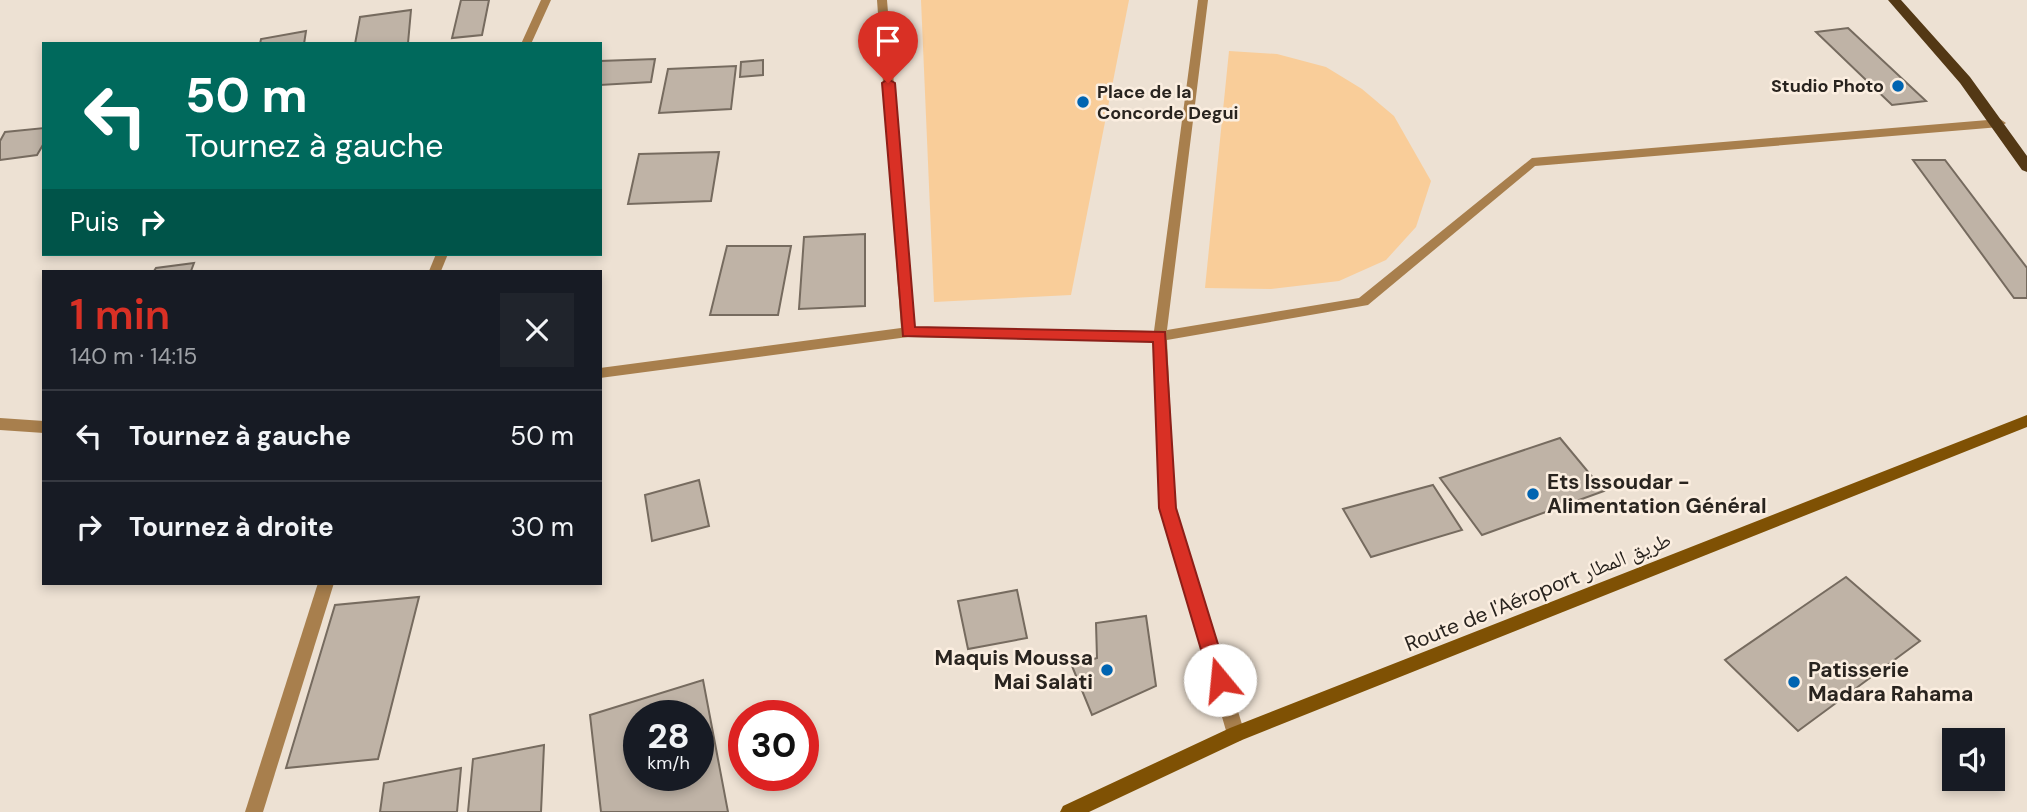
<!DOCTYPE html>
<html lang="fr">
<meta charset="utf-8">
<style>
:root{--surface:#171b24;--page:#20242c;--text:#f1f3f6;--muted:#9ea1a6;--line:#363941;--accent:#d93025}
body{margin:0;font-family:"DM Sans","Noto Naskh Arabic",sans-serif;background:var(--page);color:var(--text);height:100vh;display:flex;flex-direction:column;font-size:26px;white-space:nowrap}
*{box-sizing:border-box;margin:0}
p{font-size:23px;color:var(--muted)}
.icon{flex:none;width:38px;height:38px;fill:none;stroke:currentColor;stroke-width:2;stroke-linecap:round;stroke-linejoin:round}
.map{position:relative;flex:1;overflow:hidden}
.drawer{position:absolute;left:42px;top:270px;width:560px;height:315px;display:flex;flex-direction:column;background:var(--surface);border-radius:0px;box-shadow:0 4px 10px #0003}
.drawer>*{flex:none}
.guide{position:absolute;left:42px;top:42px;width:560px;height:214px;border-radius:0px;box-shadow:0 4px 10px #0003;background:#00695c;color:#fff;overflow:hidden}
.controls{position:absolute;left:1942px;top:728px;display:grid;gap:14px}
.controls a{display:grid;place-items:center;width:63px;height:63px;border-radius:0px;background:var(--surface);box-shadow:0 4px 10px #0003;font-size:35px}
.speed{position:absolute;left:623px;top:700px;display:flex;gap:14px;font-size:35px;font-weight:700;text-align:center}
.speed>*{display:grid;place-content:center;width:91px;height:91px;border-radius:50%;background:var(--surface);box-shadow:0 4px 10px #0003;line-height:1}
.speed small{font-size:18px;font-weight:400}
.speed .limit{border:10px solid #d22;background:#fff;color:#111}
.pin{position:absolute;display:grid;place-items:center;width:60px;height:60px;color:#fff;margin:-72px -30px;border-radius:50% 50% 50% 0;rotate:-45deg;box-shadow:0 0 7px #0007}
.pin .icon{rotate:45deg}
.me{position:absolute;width:77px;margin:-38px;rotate:343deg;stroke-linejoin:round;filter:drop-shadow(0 0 5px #0008)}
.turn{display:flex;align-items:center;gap:24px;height:147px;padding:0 28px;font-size:32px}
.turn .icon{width:91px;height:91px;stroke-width:2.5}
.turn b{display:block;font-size:49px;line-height:60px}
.then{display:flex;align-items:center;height:66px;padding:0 28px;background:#0003;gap:14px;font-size:26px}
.round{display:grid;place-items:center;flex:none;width:74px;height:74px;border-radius:0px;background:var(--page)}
.overview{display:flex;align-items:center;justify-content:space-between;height:119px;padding:0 28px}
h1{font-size:42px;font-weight:600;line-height:52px;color:var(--accent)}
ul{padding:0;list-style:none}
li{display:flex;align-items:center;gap:21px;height:91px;padding:0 28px;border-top:2px solid var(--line)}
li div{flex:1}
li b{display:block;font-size:26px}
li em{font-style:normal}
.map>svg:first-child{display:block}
</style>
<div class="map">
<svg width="2027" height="812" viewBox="0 0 2027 812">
<rect width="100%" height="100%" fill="#ede1d3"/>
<!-- green -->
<g fill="#f9cd99">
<path d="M 921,0 L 1129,0 L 1071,295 L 934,302 Z"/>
<path d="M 1229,51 L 1277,54 L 1326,67 L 1362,89 L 1394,116 L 1431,181 L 1416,227 L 1386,260 L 1339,281 L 1271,289 L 1205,288 Z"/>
</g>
<!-- building -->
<g fill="#bfb3a6" stroke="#766b5f" stroke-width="2" fill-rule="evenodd">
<path d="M 461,0 L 489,0 L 482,35 L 452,38 Z"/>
<path d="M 411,10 L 408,43 L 355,44 L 360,17 Z"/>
<path d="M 1848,28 L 1926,101 L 1892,105 L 1816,32 Z"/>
<path d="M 306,31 L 304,44 L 260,44 L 261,39 Z"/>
<path d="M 655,59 L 651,82 L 600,85 L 600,61 Z"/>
<path d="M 763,60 L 763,75 L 740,77 L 741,62 Z"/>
<path d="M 736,66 L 731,109 L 659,113 L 668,69 Z"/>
<path d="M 44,128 L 44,143 L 37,155 L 0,160 L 0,141 L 5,132 Z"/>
<path d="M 719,152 L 711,201 L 628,204 L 639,154 Z"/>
<path d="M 1913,160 L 1945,160 L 2027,268 L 2027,298 L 2014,298 Z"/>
<path d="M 865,234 L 865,306 L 799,309 L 804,237 Z"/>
<path d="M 727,246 L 791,246 L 778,315 L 710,315 Z"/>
<path d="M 194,263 L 191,271 L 154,271 L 156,268 Z"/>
<path d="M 1560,438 L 1604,491 L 1482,535 L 1440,478 Z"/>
<path d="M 699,480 L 709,526 L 652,541 L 645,495 Z"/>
<path d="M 1433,485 L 1462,530 L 1371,557 L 1343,509 Z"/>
<path d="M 1846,577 L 1920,641 L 1798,731 L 1725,660 Z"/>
<path d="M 1017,590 L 1027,638 L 968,649 L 958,601 Z"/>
<path d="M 419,597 L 378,759 L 286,768 L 335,605 Z"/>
<path d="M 1146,616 L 1156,686 L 1092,715 L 1072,666 L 1097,658 L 1096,623 Z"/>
<path d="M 703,680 L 728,812 L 601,812 L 590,715 ZM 639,716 L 698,716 L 698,775 L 639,775 Z"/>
<path d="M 544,745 L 541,812 L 468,812 L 473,759 Z"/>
<path d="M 461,768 L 457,812 L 380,812 L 384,783 Z"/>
</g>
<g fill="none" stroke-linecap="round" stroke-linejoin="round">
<!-- minor -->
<g fill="#a87f4d" fill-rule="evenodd">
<path d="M 541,0 L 551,0 L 531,44 L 521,44 Z"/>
<path d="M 877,0 L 887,0 L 914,327 L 1154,331 L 1198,0 L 1208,0 L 1167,330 L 1359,298 L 1532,158 L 2000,119 L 2006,123 L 2000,127 L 1535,166 L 1368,305 L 1167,340 L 1175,507 L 1245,734 L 1242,740 L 1236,742 L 1230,740 L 1227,734 L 1161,507 L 1154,341 L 908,337 L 600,378 L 600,368 L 901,328 Z"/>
<path d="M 436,254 L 448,254 L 441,271 L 429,271 Z"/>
<path d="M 0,418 L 44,421 L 44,433 L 0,430 Z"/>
<path d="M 318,583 L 334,583 L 263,812 L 245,812 Z"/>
</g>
<!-- secondary -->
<path fill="#7f5104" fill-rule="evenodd" d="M 2027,415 L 2027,427 L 1242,740 L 1089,812 L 1060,812 L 1063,806 L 1230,728 Z"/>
<!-- primary -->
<path fill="#533815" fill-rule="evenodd" d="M 1888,0 L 1901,0 L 1970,77 L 2027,156 L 2027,172 L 2022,170 L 1960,83 Z"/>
</g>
<!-- route -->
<path fill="#d93025" stroke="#8d1f18" stroke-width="2" d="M 888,79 L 895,83 L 915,327 L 1165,332 L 1176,508 L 1229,680 L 1227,687 L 1220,689 L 1213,687 L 1210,680 L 1159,508 L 1153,342 L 903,336 L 882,83 Z"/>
<!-- markers -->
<g fill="#0064b1" stroke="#fbeee0" stroke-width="2.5">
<circle cx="1898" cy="86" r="7"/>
<circle cx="1083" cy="102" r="7"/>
<circle cx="1533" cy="494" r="7"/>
<circle cx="1107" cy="670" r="7"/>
<circle cx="1794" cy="682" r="7"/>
</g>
<g text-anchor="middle" stroke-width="5" stroke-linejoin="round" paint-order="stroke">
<!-- far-poi labels -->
<g font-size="18" font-weight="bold" fill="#29241f" stroke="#fbeee0" text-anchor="end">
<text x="1884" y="92">Studio Photo</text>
<text x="1097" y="98" text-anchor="start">Place de la<tspan x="1097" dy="21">Concorde Degui</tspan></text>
</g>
<!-- poi labels -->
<g font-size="21" font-weight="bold" fill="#29241f" stroke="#fbeee0" text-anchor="start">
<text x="1547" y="489">Ets Issoudar -<tspan x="1547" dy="24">Alimentation Général</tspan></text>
<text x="1093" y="665" text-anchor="end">Maquis Moussa<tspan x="1093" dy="24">Mai Salati</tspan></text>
<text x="1808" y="677">Patisserie<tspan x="1808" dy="24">Madara Rahama</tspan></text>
</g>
<!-- street labels -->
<g font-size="21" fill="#29241f" stroke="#fbeee0">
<text transform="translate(1538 592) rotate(-22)" y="7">Route de l'Aéroport طريق المطار</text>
</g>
</g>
</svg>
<div class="controls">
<a><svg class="icon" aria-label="sound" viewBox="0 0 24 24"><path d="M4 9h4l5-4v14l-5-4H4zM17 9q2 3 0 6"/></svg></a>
</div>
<div class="speed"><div>28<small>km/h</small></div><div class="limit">30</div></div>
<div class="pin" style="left:888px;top:83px;background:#d93025"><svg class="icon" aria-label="arrive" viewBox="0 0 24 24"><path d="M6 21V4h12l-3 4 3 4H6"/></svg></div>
<svg class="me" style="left:1220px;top:680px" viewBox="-20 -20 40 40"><circle r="19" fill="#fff"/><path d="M0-13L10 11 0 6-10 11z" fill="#d93025"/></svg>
<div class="guide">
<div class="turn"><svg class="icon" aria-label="left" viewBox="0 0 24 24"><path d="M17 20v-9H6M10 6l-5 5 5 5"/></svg><div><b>50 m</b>Tournez à gauche</div></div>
<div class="then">Puis<svg class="icon" aria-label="right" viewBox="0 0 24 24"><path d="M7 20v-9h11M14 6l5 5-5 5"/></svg></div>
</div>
<section class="drawer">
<div class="overview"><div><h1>1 min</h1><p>140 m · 14:15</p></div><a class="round"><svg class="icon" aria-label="close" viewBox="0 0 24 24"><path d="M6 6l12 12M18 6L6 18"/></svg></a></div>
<ul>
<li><svg class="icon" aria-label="left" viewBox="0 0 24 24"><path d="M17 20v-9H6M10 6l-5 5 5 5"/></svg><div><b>Tournez à gauche</b></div><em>50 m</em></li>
<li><svg class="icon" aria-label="right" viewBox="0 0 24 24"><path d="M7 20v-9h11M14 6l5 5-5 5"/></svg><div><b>Tournez à droite</b></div><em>30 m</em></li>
</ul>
</section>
</div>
